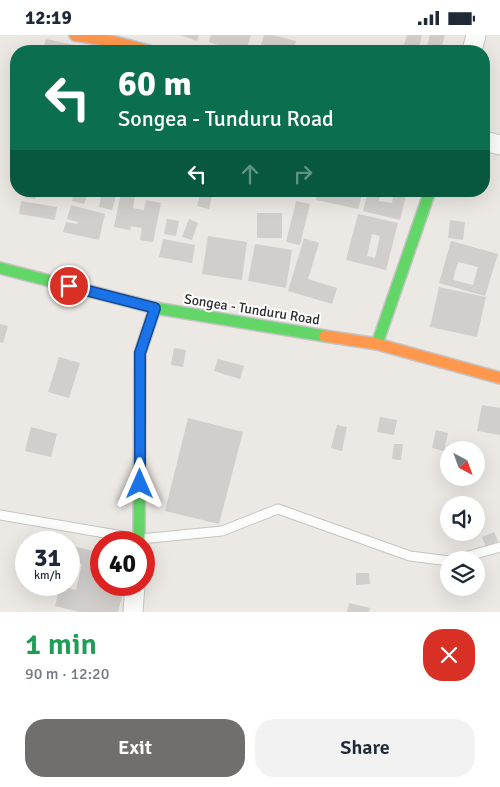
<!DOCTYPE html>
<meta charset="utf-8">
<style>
:root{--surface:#fff;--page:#f2f2f3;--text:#1f2937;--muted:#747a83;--accent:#706f6e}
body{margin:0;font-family:Signika,sans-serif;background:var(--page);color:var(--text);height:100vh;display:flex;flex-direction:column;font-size:19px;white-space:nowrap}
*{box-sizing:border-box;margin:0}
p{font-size:16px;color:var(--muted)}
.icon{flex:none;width:28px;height:28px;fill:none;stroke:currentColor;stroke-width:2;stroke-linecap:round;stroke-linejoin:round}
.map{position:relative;height:577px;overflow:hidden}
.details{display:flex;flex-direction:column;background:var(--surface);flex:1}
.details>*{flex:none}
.banner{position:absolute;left:10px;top:10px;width:480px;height:152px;border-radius:20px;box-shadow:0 5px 20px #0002;background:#0b6e4f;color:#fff;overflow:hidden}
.needle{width:32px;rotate:139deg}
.buttons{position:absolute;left:440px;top:406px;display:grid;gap:10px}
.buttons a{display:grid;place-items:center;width:45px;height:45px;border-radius:50%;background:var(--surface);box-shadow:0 5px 20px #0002;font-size:25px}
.speed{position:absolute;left:15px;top:496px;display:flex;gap:10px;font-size:25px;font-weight:700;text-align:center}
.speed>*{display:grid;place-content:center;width:65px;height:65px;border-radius:50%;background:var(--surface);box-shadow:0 5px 20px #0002;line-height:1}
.speed small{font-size:12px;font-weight:400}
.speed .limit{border:8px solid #d22;background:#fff;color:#111}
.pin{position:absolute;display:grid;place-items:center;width:42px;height:42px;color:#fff;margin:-21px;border:2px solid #fff;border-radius:50%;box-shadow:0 1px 5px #0007}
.me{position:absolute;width:55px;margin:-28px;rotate:0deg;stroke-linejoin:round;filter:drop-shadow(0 0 4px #0008)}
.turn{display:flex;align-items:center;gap:18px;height:105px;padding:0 25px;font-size:22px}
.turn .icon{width:65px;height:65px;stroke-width:2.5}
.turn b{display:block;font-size:35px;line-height:42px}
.lanes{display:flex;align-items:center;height:48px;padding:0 25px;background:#0003;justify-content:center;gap:25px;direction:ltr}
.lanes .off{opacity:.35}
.round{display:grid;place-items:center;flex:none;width:52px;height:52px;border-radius:20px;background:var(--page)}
.head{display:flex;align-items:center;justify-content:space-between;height:85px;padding:0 25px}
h1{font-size:30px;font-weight:600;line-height:38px;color:#1e9e55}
.primary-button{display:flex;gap:10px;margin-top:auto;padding:10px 25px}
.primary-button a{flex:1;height:58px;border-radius:20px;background:var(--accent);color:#fff;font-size:20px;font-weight:600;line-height:58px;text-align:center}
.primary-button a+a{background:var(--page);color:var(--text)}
.status{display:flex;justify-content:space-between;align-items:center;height:35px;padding:0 25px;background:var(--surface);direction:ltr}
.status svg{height:14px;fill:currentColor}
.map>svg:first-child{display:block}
</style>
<div class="status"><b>12:19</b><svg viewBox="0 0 49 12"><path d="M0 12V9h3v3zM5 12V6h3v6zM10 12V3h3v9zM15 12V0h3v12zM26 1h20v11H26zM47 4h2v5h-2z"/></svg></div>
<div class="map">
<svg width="500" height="577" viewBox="0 0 500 577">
<rect width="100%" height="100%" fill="#ece8e4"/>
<!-- building -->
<g fill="#d1cecb" fill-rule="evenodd">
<path d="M 180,0 L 199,0 L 197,6 Z"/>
<path d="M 211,0 L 251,0 L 246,16 L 237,16 L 209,7 Z"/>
<path d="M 264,0 L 273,0 L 296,6 L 293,16 L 259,16 Z"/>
<path d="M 407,0 L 422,0 L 418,16 L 402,16 Z"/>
<path d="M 430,0 L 445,0 L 441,15 L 427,11 Z"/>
<path d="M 46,4 L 83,12 L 82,16 L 43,16 Z"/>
<path d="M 322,11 L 338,16 L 321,16 Z"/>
<path d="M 27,156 L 37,156 L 35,164 L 25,162 Z"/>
<path d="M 74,156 L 97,156 L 96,162 L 87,160 L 84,169 L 72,166 Z"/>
<path d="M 102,156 L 117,156 L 112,175 L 99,172 Z"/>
<path d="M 201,156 L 213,156 L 209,174 L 197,171 Z"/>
<path d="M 317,156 L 363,156 L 358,174 L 316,165 Z"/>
<path d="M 368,156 L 381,156 L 379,166 L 392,168 L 394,156 L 407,156 L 400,185 L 363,176 Z"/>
<path d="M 121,158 L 135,161 L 133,173 L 144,175 L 146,165 L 161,168 L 153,207 L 140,205 L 142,193 L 131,191 L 130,195 L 114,192 Z"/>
<path d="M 21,166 L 57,172 L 55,185 L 19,179 Z"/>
<path d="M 296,166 L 310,169 L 300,210 L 286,207 Z"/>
<path d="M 71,170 L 105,179 L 99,205 L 63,197 L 66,187 L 77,189 L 78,187 L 67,184 Z"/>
<rect x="257" y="178" width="25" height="25"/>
<path d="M 358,179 L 398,188 L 386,235 L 346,225 ZM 372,199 L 380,201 L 375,223 L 367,221 Z"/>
<path d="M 167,184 L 179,186 L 176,201 L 164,199 Z"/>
<path d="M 189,184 L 198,188 L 192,205 L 182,202 Z"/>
<path d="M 450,185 L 465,187 L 463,205 L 448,203 Z"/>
<path d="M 208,201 L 247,207 L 242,245 L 202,239 Z"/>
<path d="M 304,203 L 319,208 L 308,244 L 337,253 L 332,269 L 288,256 Z"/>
<path d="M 163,204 L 195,210 L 192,228 L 159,222 Z"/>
<path d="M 451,206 L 498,219 L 485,261 L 439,248 ZM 458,227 L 478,232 L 473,250 L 453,245 Z"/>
<path d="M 255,209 L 292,215 L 286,253 L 248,246 Z"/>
<path d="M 439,252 L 486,262 L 477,302 L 430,292 Z"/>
<path d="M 0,289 L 8,291 L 3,308 L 0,307 Z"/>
<path d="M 174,313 L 186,315 L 183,332 L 171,330 Z"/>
<path d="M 59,322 L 80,328 L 69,363 L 48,357 Z"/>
<path d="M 218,324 L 244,331 L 240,344 L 214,336 Z"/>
<path d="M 482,370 L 500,373 L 500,400 L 477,396 Z"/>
<path d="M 380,382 L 397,385 L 394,400 L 377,397 Z"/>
<path d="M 188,383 L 243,397 L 219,489 L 165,476 Z"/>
<path d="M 337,390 L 347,392 L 342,416 L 331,413 Z"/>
<path d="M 31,392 L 57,399 L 51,422 L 25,416 Z"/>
<path d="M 436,395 L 448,398 L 444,416 L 432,413 Z"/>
<path d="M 394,409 L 403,409 L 401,425 L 392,424 Z"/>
<path d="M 494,497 L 498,506 L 486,512 L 482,502 Z"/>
<path d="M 69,510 L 101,518 L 101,550 L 125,550 L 118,577 L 79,577 L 55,571 L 60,551 L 76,555 L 82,529 L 69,526 Z"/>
<path d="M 356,538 L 369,538 L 370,549 L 356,550 Z"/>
<path d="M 349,568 L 370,573 L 369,577 L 347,577 Z"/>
</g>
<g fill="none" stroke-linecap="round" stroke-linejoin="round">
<defs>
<g id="lane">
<path d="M 0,480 L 140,504 L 222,496 L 278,474 L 410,521 L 449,526"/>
<path d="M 454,525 L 500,512"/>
</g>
<g id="street">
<path d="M 472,16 L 476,0"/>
<path d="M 484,106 L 500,110"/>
<path d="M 133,577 L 135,550"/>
</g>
<g id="fast">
<path d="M 0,233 L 155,273 L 325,301"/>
<path d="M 377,309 L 430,156"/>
<path d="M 139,508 L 140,318 L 155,273"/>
</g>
<g id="slow">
<path d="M 75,0 L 111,6 L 149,16"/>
<path d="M 325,301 L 377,309 L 500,343"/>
</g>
</defs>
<!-- lane casing -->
<use href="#lane" stroke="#c5c4c5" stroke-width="11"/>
<!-- street casing -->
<use href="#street" stroke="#c5c4c5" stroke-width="21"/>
<!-- fast casing -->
<use href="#fast" stroke="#c5c4c5" stroke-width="14"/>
<!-- slow casing -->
<use href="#slow" stroke="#c5c4c5" stroke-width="14"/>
<!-- lane -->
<use href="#lane" stroke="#fcfcfb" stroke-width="9"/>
<!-- street -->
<use href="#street" stroke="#fcfcfb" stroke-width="19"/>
<!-- fast -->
<use href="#fast" stroke="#63d668" stroke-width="11"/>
<!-- slow -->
<use href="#slow" stroke="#ff974d" stroke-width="11"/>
</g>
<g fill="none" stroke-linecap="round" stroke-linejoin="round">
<defs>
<path id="route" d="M 69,251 L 155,273 L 140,318 L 140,449"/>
</defs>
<!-- route casing -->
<use href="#route" stroke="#114b97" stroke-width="12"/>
<!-- route -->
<use href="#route" stroke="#1a73e8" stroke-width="9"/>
</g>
<g text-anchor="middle" stroke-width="4" stroke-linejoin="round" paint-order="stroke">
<!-- street labels -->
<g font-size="14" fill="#2e2e2e" stroke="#fff">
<text transform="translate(252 274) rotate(9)" y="5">Songea - Tunduru Road</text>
</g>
</g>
</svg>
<div class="buttons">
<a><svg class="needle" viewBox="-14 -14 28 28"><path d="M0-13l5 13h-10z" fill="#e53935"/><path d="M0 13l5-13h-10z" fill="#747a83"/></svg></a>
<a><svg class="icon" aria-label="sound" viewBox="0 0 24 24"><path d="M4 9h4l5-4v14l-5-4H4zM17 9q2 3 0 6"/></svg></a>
<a><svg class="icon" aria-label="layers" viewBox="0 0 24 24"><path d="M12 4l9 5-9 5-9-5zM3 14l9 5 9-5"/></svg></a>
</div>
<div class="speed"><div>31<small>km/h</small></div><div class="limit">40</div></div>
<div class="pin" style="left:69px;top:251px;background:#d93025"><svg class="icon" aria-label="arrive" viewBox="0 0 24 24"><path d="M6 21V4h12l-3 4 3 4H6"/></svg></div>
<svg class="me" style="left:140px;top:449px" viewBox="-20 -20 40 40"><path d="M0-17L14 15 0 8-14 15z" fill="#1a73e8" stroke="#fff" stroke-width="4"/></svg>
<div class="banner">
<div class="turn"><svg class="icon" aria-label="left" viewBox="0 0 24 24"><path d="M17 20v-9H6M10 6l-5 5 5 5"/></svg><div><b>60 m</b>Songea - Tunduru Road</div></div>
<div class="lanes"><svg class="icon" aria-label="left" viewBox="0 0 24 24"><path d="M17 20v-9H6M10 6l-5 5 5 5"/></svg><svg class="icon off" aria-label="ahead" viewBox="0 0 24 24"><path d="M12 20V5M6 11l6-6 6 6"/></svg><svg class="icon off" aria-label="right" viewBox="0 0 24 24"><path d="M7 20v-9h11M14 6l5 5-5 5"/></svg></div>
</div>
</div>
<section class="details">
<div class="head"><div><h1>1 min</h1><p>90 m · 12:20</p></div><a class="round" style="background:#d93025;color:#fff"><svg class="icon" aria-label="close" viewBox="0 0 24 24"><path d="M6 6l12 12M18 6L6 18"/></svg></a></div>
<div class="primary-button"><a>Exit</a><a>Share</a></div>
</section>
